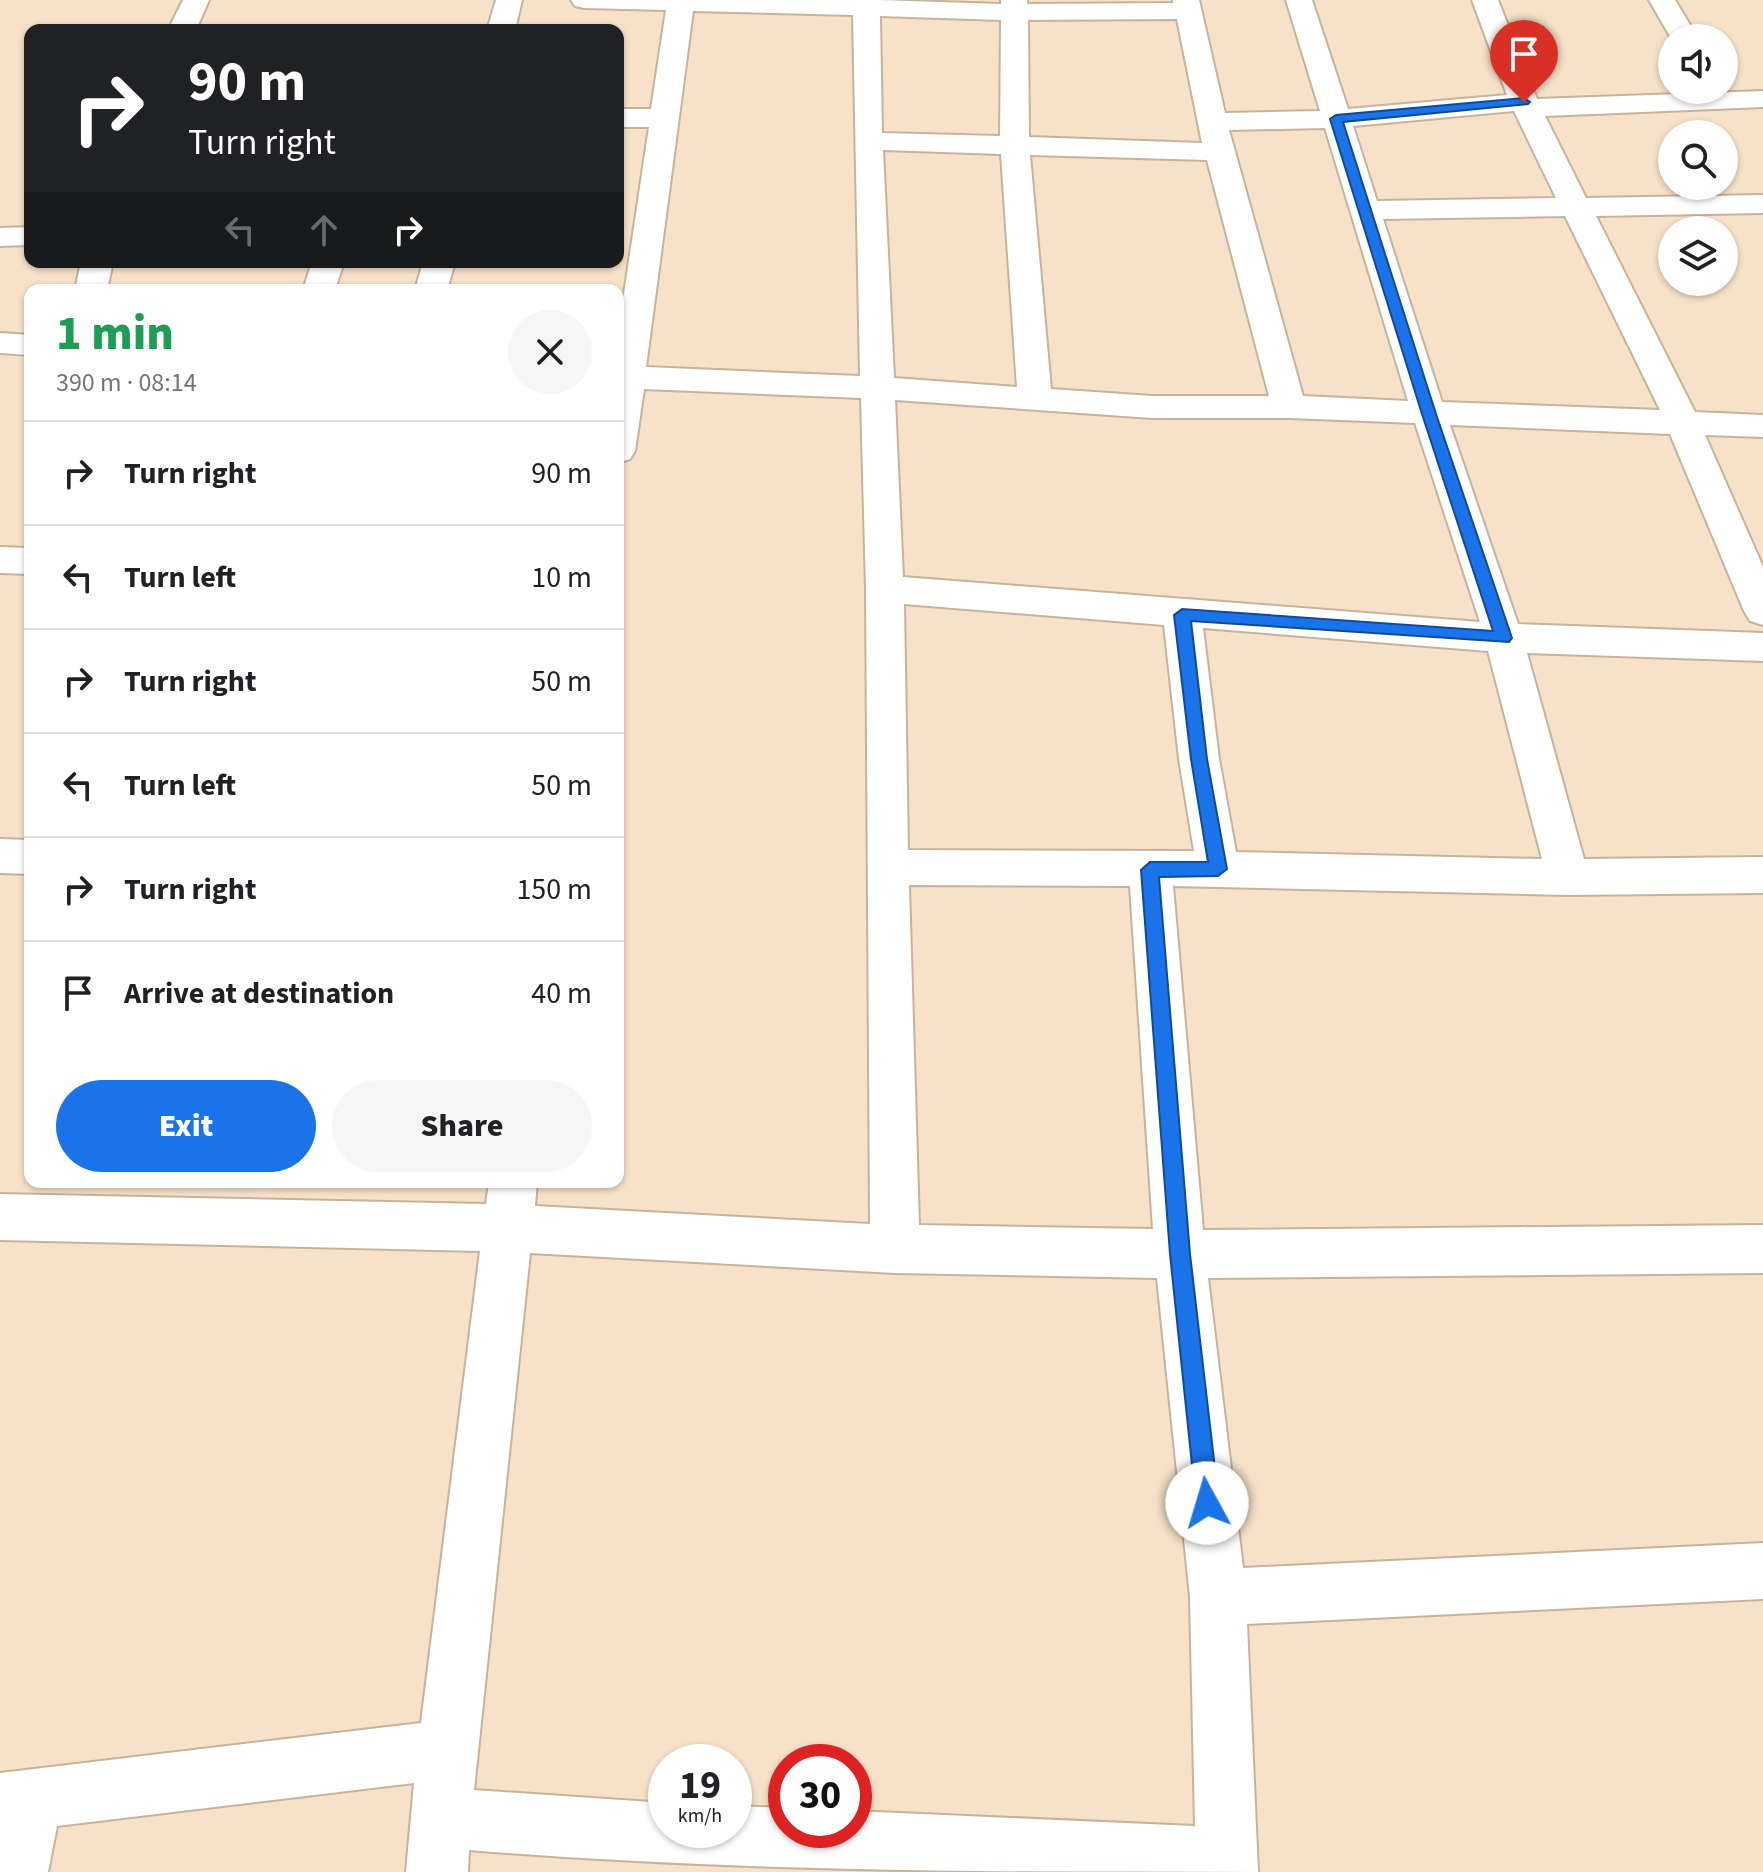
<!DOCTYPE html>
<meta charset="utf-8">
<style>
:root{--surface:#fff;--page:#f6f6f6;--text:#202124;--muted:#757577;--line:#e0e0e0;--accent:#1a73e8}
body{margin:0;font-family:"Source Sans 3",sans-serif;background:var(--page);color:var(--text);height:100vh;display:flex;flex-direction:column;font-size:30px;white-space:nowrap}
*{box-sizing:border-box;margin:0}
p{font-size:26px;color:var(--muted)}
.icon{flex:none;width:44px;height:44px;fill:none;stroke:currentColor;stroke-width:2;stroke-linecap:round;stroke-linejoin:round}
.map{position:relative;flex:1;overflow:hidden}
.side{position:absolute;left:24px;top:284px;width:600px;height:904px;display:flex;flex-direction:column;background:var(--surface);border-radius:16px;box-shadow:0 2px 6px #0004}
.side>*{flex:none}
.top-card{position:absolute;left:24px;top:24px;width:600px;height:244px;border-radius:16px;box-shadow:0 2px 6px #0004;background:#202124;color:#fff;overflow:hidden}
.tools{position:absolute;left:1658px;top:24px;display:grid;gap:16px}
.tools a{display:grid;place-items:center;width:80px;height:80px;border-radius:50%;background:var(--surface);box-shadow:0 2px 6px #0004;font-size:40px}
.speed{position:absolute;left:648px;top:1744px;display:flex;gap:16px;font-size:40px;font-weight:700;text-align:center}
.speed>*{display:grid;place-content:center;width:104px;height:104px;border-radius:50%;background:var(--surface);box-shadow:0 2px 6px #0004;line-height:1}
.speed small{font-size:20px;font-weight:400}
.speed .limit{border:12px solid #d22;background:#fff;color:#111}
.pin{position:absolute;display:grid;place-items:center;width:68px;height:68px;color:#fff;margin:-82px -34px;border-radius:50% 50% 50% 0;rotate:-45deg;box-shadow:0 0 8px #0007}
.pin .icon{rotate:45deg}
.me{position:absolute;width:88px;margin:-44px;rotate:354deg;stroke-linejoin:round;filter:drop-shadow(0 0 6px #0008)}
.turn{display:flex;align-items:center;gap:28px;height:168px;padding:0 32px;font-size:36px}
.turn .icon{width:104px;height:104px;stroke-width:2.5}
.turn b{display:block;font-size:56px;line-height:68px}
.lanes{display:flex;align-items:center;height:76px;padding:0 32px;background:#0003;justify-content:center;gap:40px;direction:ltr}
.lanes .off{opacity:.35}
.round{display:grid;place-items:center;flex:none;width:84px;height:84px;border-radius:42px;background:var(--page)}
.head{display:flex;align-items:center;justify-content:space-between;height:136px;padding:0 32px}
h1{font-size:48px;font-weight:800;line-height:60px;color:#1e9e55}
.cta{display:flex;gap:16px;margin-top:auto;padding:16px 32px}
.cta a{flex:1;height:92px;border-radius:48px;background:var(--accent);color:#fff;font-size:32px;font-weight:800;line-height:92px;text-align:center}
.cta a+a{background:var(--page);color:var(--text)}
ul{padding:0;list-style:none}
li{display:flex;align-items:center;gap:24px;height:104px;padding:0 32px;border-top:2px solid var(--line)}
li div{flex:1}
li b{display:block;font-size:30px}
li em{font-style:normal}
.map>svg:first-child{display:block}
</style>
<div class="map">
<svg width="1763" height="1872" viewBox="0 0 1763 1872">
<rect width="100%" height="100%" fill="#f7e2c9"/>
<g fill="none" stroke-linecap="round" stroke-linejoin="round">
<defs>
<g id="minor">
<path d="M 183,0 L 209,0 L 196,30 L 168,30 Z"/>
<path d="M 496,0 L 522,0 L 515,30 L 487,30 Z"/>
<path d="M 571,0 L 879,0 L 1001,4 L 1001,0 L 1027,0 L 1027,4 L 1173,3 L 1173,0 L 1199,0 L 1225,113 L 1320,111 L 1286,0 L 1312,0 L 1348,109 L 1507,95 L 1472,0 L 1498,0 L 1537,99 L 1763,91 L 1763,107 L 1545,116 L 1586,198 L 1763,195 L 1763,213 L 1596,216 L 1695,412 L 1763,415 L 1763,437 L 1705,435 L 1763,567 L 1763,625 L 1750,621 L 1744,611 L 1670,434 L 1450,425 L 1518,624 L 1763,633 L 1763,661 L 1527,653 L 1584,859 L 1763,857 L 1763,893 L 1568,895 L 1173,886 L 1203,1230 L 1763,1225 L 1763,1273 L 1208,1278 L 1243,1568 L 1763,1543 L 1763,1599 L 1247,1624 L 1258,1872 C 994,1872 732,1872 469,1850 L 468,1872 L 406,1872 L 414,1783 L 57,1826 L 48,1872 L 0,1872 L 0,1773 L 421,1723 L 480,1251 L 0,1240 L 0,1194 L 486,1204 L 489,1182 L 537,1182 L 535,1206 L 870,1224 L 866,589 L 861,398 L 644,389 L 635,451 L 630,459 L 618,463 L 618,334 L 649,127 L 618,127 L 618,109 L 651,109 L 666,10 L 584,8 L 575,6 ZM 693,11 L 853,15 L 860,376 L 646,367 ZM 880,16 L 1001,20 L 1000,136 L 882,133 ZM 1177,19 L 1202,143 L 1029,137 L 1028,20 ZM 1514,111 L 1556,198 L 1377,201 L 1353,126 ZM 1325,128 L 1408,401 L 1303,396 L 1229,130 ZM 883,150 L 1001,154 L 1017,387 L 894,378 ZM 1030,155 L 1207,160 L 1269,396 L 1152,396 L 1051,389 ZM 1565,216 L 1660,410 L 1442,402 L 1383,219 ZM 895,400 L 1152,418 L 1289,418 L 1415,423 L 1480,622 L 903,577 ZM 904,604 L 1164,625 L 1179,759 L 1194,851 L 908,850 ZM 1203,628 L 1488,651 L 1542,859 L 1236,852 L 1219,759 ZM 909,885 L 1130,886 L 1153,1229 L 919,1225 ZM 530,1253 L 895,1273 L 1157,1278 L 1190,1597 L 1195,1826 L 854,1811 L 854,1830 L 786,1830 L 786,1808 L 734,1806 L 734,1830 L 666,1830 L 666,1803 L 474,1790 Z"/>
<path d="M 1649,0 L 1675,0 L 1698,38 L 1672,40 Z"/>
<path d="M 30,227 L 30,245 L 0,246 L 0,228 Z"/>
<path d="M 81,262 L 113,262 L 107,290 L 75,290 Z"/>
<path d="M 312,262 L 344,262 L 335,290 L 303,290 Z"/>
<path d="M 423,262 L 455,262 L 447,290 L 415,290 Z"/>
<path d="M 0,333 L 30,335 L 30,355 L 0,353 Z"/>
<path d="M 0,547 L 30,548 L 30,574 L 0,573 Z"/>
<path d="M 0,839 L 30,840 L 30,874 L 0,873 Z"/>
</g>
</defs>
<!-- minor casing -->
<use href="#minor" stroke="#c7b39b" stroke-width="4"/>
<!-- minor -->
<use href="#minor" fill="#fff" fill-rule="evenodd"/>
</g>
<!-- route -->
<path fill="#1a73e8" stroke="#114b97" stroke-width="2" d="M 1524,98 L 1530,102 L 1528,104 L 1343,122 L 1436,414 L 1512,638 L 1509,642 L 1191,621 L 1207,759 L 1227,869 L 1218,876 L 1159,877 L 1190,1254 L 1219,1503 L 1215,1511 L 1207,1514 L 1199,1511 L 1196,1503 L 1170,1254 L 1141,870 L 1150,862 L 1208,862 L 1191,759 L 1174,615 L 1182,609 L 1493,631 L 1422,414 L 1330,119 L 1336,115 Z"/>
</svg>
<div class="tools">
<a><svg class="icon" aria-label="sound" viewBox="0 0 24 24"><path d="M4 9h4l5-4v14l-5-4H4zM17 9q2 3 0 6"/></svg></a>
<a><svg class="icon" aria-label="search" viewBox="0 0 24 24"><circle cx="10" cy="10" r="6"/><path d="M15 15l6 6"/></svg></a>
<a><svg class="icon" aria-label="layers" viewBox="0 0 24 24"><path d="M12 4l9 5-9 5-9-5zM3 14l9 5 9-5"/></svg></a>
</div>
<div class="speed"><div>19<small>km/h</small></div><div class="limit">30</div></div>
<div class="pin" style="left:1524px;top:102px;background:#d93025"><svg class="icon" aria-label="arrive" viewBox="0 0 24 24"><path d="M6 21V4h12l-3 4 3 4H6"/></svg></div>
<svg class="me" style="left:1207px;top:1503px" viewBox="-20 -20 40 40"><circle r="19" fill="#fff"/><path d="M0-13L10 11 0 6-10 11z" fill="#1a73e8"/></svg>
<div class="top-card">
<div class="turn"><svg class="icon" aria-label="right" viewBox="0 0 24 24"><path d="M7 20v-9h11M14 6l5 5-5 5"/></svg><div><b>90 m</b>Turn right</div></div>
<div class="lanes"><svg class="icon off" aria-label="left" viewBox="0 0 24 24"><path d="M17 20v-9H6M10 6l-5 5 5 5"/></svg><svg class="icon off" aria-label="ahead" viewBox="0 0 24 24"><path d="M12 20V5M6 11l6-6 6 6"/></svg><svg class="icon" aria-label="right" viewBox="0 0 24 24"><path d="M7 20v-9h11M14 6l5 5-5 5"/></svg></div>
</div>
<section class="side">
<div class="head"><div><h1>1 min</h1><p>390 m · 08:14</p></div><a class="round"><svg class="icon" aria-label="close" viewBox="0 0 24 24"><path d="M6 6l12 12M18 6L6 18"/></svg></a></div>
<ul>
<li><svg class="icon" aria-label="right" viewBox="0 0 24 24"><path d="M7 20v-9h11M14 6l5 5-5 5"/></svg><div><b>Turn right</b></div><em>90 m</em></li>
<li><svg class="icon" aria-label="left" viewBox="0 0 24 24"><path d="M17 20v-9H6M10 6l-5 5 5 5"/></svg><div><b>Turn left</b></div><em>10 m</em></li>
<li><svg class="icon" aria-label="right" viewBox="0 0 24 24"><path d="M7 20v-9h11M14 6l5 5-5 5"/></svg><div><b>Turn right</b></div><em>50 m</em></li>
<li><svg class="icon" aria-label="left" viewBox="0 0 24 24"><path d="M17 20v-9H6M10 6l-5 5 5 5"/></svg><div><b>Turn left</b></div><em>50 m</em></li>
<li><svg class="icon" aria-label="right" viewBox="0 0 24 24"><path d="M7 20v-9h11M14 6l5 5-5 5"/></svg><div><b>Turn right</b></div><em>150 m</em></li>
<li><svg class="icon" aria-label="arrive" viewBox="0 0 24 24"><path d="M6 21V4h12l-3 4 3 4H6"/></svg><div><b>Arrive at destination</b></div><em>40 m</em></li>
</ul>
<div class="cta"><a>Exit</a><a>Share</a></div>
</section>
</div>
